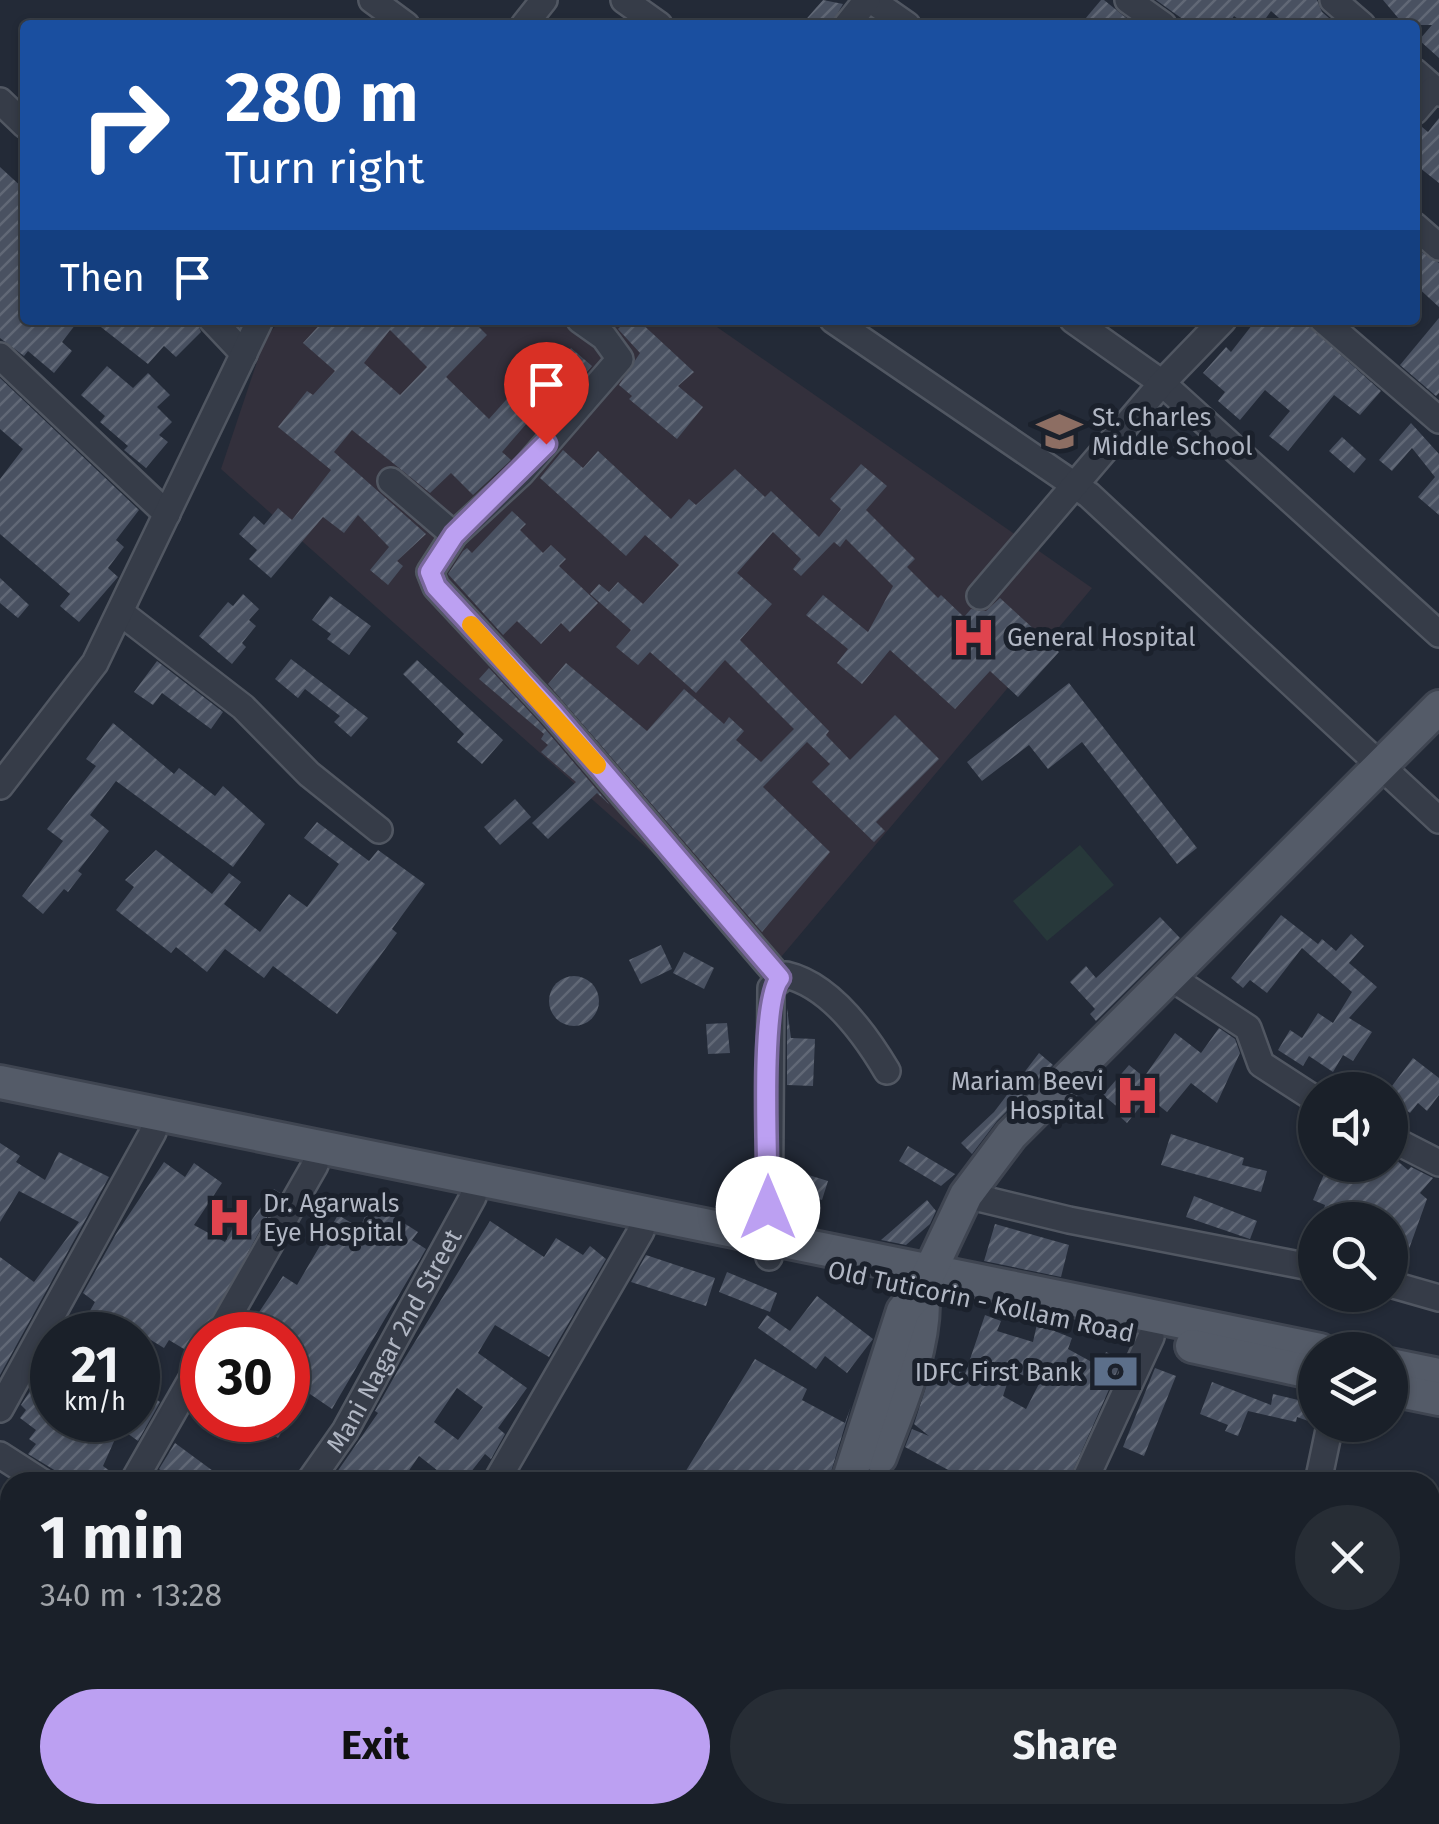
<!DOCTYPE html>
<meta charset="utf-8">
<style>
:root{--surface:#1a2029;--page:#272d35;--text:#f1f3f6;--muted:#9fa3a8;--line:#383e46;--accent:#bca0f2}
body{margin:0;font-family:"Fira Sans",sans-serif;background:var(--page);color:var(--text);height:100vh;display:flex;flex-direction:column;font-size:38px;white-space:nowrap}
*{box-sizing:border-box;margin:0}
p{font-size:32px;color:var(--muted)}
.icon{flex:none;width:55px;height:55px;fill:none;stroke:currentColor;stroke-width:2;stroke-linecap:round;stroke-linejoin:round}
.map{position:relative;flex:1;overflow:hidden}
.side{position:absolute;left:0px;top:1472px;width:1440px;height:352px;display:flex;flex-direction:column;background:var(--surface);border-radius:30px 30px 0 0;box-shadow:0 2px 8px #0004,0 0 0 2px var(--line)}
.side>*{flex:none}
.guide{position:absolute;left:20px;top:20px;width:1400px;height:305px;border-radius:10px;box-shadow:0 2px 8px #0004,0 0 0 2px var(--line);background:#1a4fa0;color:#fff;overflow:hidden}
.fabs{position:absolute;left:1298px;top:1072px;display:grid;gap:20px}
.fabs a{display:grid;place-items:center;width:110px;height:110px;border-radius:50%;background:var(--surface);box-shadow:0 2px 8px #0004,0 0 0 2px var(--line);font-size:50px}
.speed{position:absolute;left:30px;top:1312px;display:flex;gap:20px;font-size:50px;font-weight:700;text-align:center}
.speed>*{display:grid;place-content:center;width:130px;height:130px;border-radius:50%;background:var(--surface);box-shadow:0 2px 8px #0004,0 0 0 2px var(--line);line-height:1}
.speed small{font-size:25px;font-weight:400}
.speed .limit{border:15px solid #d22;background:#fff;color:#111}
.pin{position:absolute;display:grid;place-items:center;width:85px;height:85px;color:#fff;margin:-102px -42px;border-radius:50% 50% 50% 0;rotate:-45deg;box-shadow:0 0 10px #0007}
.pin .icon{rotate:45deg}
.me{position:absolute;width:110px;margin:-55px;rotate:0deg;stroke-linejoin:round;filter:drop-shadow(0 0 8px #0008)}
.turn{display:flex;align-items:center;gap:35px;height:210px;padding:0 40px;font-size:45px}
.turn .icon{width:130px;height:130px;stroke-width:2.5}
.turn b{display:block;font-size:70px;line-height:85px}
.then{display:flex;align-items:center;height:95px;padding:0 40px;background:#0003;gap:20px;font-size:38px}
.round{display:grid;place-items:center;flex:none;width:105px;height:105px;border-radius:52px;background:var(--page)}
.headline{display:flex;align-items:center;justify-content:space-between;height:170px;padding:0 40px}
h1{font-size:60px;font-weight:700;line-height:75px}
.action{display:flex;gap:20px;margin-top:auto;padding:20px 40px}
.action a{flex:1;height:115px;border-radius:60px;background:var(--accent);color:#111;font-size:40px;font-weight:700;line-height:115px;text-align:center}
.action a+a{background:var(--page);color:var(--text)}
.map>svg:first-child{display:block}
</style>
<div class="map">
<svg width="1439" height="1824" viewBox="0 0 1439 1824">
<defs>
<pattern id="cemetery-stones" width="16" height="16" patternUnits="userSpaceOnUse" patternTransform="scale(2.5)"><rect width="16" height="16" fill="#27383a"/><path d="M2 7V4a2 2 0 0 1 4 0v3zM10 15v-3a2 2 0 0 1 4 0v3z" fill="#445355"/></pattern>
<pattern id="building-hatch" width="6" height="6" patternUnits="userSpaceOnUse" patternTransform="scale(2.5)"><rect width="6" height="6" fill="#495161"/><path d="M-1 1l2-2M0 6l6-6M5 7l2-2" fill="none" stroke="#616876"/></pattern>
</defs>
<rect width="100%" height="100%" fill="#232a37"/>
<!-- medical -->
<path fill="#33303c" d="M 281,320 L 707,320 L 1092,588 L 776,963 L 221,469 L 265,338 Z"/>
<!-- green -->
<path fill="#27383a" d="M 1080,845 L 1114,885 L 1047,941 L 1013,901 Z"/>
<!-- cemetery -->
<path fill="url(#cemetery-stones)" d="M 1430,1510 L 1439,1512 L 1439,1824 L 1267,1824 L 1269,1815 L 1430,1815 Z"/>
<!-- building -->
<g fill="url(#building-hatch)" fill-rule="evenodd">
<path d="M 823,0 L 843,4 L 831,25 L 801,25 Z"/>
<path d="M 1101,0 L 1104,0 L 1135,25 L 1080,25 Z"/>
<path d="M 1156,0 L 1317,0 L 1322,12 L 1337,25 L 1287,25 L 1271,11 L 1261,25 L 1246,25 L 1234,16 L 1228,25 L 1191,25 Z"/>
<path d="M 1383,0 L 1439,0 L 1439,58 L 1419,40 L 1432,25 L 1404,25 Z"/>
<path d="M 1439,118 L 1439,183 L 1415,164 L 1415,136 L 1422,127 L 1428,132 Z"/>
<path d="M 0,167 L 25,190 L 25,320 L 79,320 L 62,342 L 72,351 L 54,373 L 28,351 L 24,356 L 0,338 Z"/>
<path d="M 1415,248 L 1439,263 L 1439,307 L 1415,285 Z"/>
<path d="M 1439,318 L 1439,393 L 1436,396 L 1400,365 Z"/>
<path d="M 92,320 L 196,320 L 201,332 L 176,357 L 164,346 L 148,364 Z"/>
<path d="M 324,320 L 472,320 L 487,335 L 446,377 L 489,419 L 533,370 L 544,380 L 571,348 L 592,366 L 568,394 L 559,386 L 502,452 L 511,460 L 473,495 L 451,473 L 430,493 L 352,430 L 334,452 L 426,534 L 397,561 L 403,566 L 388,585 L 370,570 L 389,547 L 358,515 L 344,533 L 323,517 L 271,578 L 249,559 L 257,550 L 239,534 L 254,516 L 264,525 L 278,508 L 292,520 L 331,470 L 278,427 L 307,391 L 313,395 L 335,371 L 303,343 ZM 390,330 L 427,367 L 400,395 L 364,363 Z"/>
<path d="M 627,320 L 638,320 L 694,372 L 678,386 L 703,407 L 677,439 L 629,399 L 632,396 L 619,385 L 640,353 L 618,329 Z"/>
<path d="M 1256,320 L 1302,320 L 1381,391 L 1360,415 L 1334,395 L 1288,451 L 1269,436 L 1290,411 L 1265,390 L 1240,420 L 1218,401 L 1225,392 L 1203,373 L 1226,347 L 1231,352 Z"/>
<path d="M 107,366 L 133,388 L 148,373 L 170,395 L 157,407 L 172,422 L 159,435 L 168,442 L 146,468 L 124,450 L 128,446 L 100,422 L 105,416 L 81,395 Z"/>
<path d="M 0,378 L 139,510 L 116,540 L 124,547 L 108,568 L 118,577 L 79,622 L 60,606 L 70,594 L 0,534 L 0,479 L 23,449 L 0,429 Z"/>
<path d="M 1411,423 L 1439,454 L 1439,515 L 1418,497 L 1435,477 L 1412,448 L 1392,471 L 1379,460 Z"/>
<path d="M 1342,437 L 1366,459 L 1354,473 L 1329,451 Z"/>
<path d="M 563,450 L 583,468 L 598,451 L 671,519 L 689,499 L 696,505 L 735,469 L 765,497 L 771,491 L 819,537 L 841,509 L 830,499 L 861,464 L 887,486 L 866,510 L 915,559 L 907,567 L 938,598 L 941,595 L 964,617 L 971,609 L 986,611 L 1000,598 L 1059,652 L 1018,697 L 990,671 L 955,709 L 890,650 L 862,684 L 837,663 L 848,649 L 806,615 L 823,595 L 868,632 L 893,586 L 846,539 L 840,547 L 834,542 L 801,576 L 793,569 L 801,559 L 773,532 L 737,573 L 772,604 L 740,640 L 829,731 L 826,735 L 850,760 L 895,715 L 939,759 L 876,822 L 885,831 L 874,842 L 812,782 L 830,764 L 807,742 L 763,787 L 830,852 L 762,932 L 548,684 L 566,663 L 647,731 L 684,689 L 724,724 L 729,717 L 744,731 L 736,740 L 761,762 L 794,729 L 725,660 L 696,693 L 650,652 L 638,665 L 616,647 L 631,630 L 590,594 L 599,584 L 609,592 L 618,582 L 643,604 L 679,565 L 645,535 L 626,556 L 540,478 Z"/>
<path d="M 512,511 L 526,524 L 520,530 L 543,553 L 551,545 L 566,559 L 559,566 L 598,603 L 570,632 L 561,623 L 541,644 L 517,621 L 503,635 L 448,574 L 463,551 L 467,548 L 472,553 Z"/>
<path d="M 0,578 L 29,605 L 18,618 L 0,603 Z"/>
<path d="M 243,594 L 259,609 L 249,620 L 256,626 L 242,643 L 246,647 L 232,664 L 199,636 L 228,602 L 233,606 Z"/>
<path d="M 330,596 L 371,626 L 349,655 L 327,639 L 331,634 L 312,620 Z"/>
<path d="M 291,659 L 368,718 L 351,737 L 334,722 L 340,716 L 305,689 L 298,698 L 275,679 Z"/>
<path d="M 417,660 L 503,740 L 482,764 L 457,742 L 464,734 L 403,674 Z"/>
<path d="M 157,661 L 223,712 L 211,729 L 162,693 L 153,705 L 134,692 Z"/>
<path d="M 489,668 L 540,723 L 610,805 L 597,793 L 548,839 L 532,823 L 576,782 L 541,752 L 548,745 L 541,739 L 544,734 L 479,679 Z"/>
<path d="M 1069,683 L 1197,848 L 1177,864 L 1082,742 L 1048,769 L 1029,745 L 982,781 L 967,762 Z"/>
<path d="M 113,723 L 174,774 L 179,768 L 215,796 L 223,786 L 265,824 L 233,867 L 116,781 L 90,815 L 109,831 L 78,871 L 82,874 L 68,892 L 64,889 L 43,914 L 22,896 L 63,841 L 47,829 L 96,766 L 86,759 Z"/>
<path d="M 515,799 L 531,817 L 500,845 L 484,827 Z"/>
<path d="M 317,822 L 369,861 L 378,850 L 425,884 L 392,929 L 397,933 L 337,1014 L 273,966 L 264,978 L 225,949 L 207,972 L 176,947 L 171,953 L 116,910 L 134,887 L 125,880 L 156,850 L 212,894 L 229,873 L 241,882 L 224,904 L 260,932 L 289,894 L 307,907 L 339,864 L 304,838 Z"/>
<path d="M 1281,915 L 1318,944 L 1322,939 L 1336,951 L 1351,934 L 1364,946 L 1349,963 L 1377,987 L 1349,1018 L 1372,1032 L 1353,1061 L 1343,1055 L 1333,1072 L 1309,1056 L 1303,1066 L 1278,1050 L 1290,1030 L 1302,1038 L 1318,1013 L 1333,1023 L 1352,992 L 1302,948 L 1267,993 L 1250,980 L 1243,988 L 1231,978 Z"/>
<path d="M 1160,917 L 1180,938 L 1096,1021 L 1090,1014 L 1095,1009 L 1070,982 L 1086,966 L 1096,978 Z"/>
<path d="M 661,945 L 672,969 L 641,984 L 629,960 Z"/>
<path d="M 684,952 L 714,968 L 704,989 L 673,973 Z"/>
<circle cx="574" cy="1001" r="25"/>
<path d="M 787,1008 L 791,1038 L 815,1039 L 813,1086 L 787,1085 Z"/>
<path d="M 727,1023 L 730,1053 L 708,1054 L 706,1024 Z"/>
<path d="M 1219,1028 L 1235,1039 L 1240,1053 L 1217,1103 L 1191,1083 L 1167,1112 L 1148,1097 L 1127,1123 L 1116,1113 L 1120,1109 L 1103,1095 L 1129,1065 L 1144,1077 L 1175,1033 L 1201,1053 Z"/>
<path d="M 1039,1053 L 1053,1065 L 997,1121 L 972,1154 L 961,1143 L 994,1112 Z"/>
<path d="M 1413,1058 L 1439,1078 L 1439,1095 L 1427,1111 L 1418,1103 L 1410,1113 L 1390,1097 L 1389,1090 Z"/>
<path d="M 1171,1134 L 1244,1158 L 1242,1165 L 1267,1171 L 1261,1192 L 1161,1165 Z"/>
<path d="M 0,1143 L 20,1156 L 16,1162 L 45,1180 L 59,1152 L 109,1177 L 0,1375 L 0,1257 L 34,1282 L 79,1222 L 19,1191 L 0,1222 Z"/>
<path d="M 908,1146 L 955,1174 L 941,1186 L 899,1161 Z"/>
<path d="M 1394,1158 L 1408,1170 L 1411,1167 L 1433,1178 L 1420,1193 L 1427,1199 L 1405,1260 L 1390,1255 L 1390,1220 L 1321,1220 L 1325,1205 L 1313,1200 L 1328,1165 L 1344,1165 L 1377,1178 Z"/>
<path d="M 164,1162 L 185,1177 L 194,1163 L 222,1183 L 194,1225 L 225,1242 L 240,1215 L 251,1221 L 274,1189 L 280,1193 L 198,1346 L 189,1352 L 169,1340 L 164,1348 L 123,1323 L 116,1335 L 76,1335 L 95,1302 L 83,1293 L 116,1234 Z"/>
<path d="M 802,1173 L 828,1181 L 822,1200 L 796,1192 Z"/>
<path d="M 738,1175 L 753,1186 L 753,1198 L 743,1212 L 715,1207 Z"/>
<path d="M 1194,1196 L 1257,1221 L 1250,1239 L 1186,1217 Z"/>
<path d="M 373,1197 L 388,1204 L 385,1211 L 418,1232 L 412,1240 L 426,1249 L 332,1409 L 307,1392 L 278,1438 L 253,1420 L 288,1420 L 288,1377 L 296,1363 L 288,1358 L 288,1335 L 244,1335 L 283,1276 L 297,1285 L 338,1215 L 360,1228 Z"/>
<path d="M 927,1200 L 936,1211 L 930,1224 L 906,1245 L 881,1240 Z"/>
<path d="M 490,1221 L 544,1257 L 556,1238 L 583,1255 L 590,1246 L 606,1259 L 549,1357 L 495,1325 L 478,1353 L 527,1388 L 498,1428 L 505,1434 L 491,1459 L 485,1454 L 463,1482 L 452,1482 L 419,1456 L 401,1482 L 330,1482 L 378,1413 L 375,1411 L 403,1361 ZM 457,1388 L 483,1407 L 458,1440 L 434,1422 Z"/>
<path d="M 995,1224 L 1069,1245 L 1061,1277 L 984,1261 Z"/>
<path d="M 646,1255 L 715,1278 L 706,1306 L 631,1282 Z"/>
<path d="M 727,1272 L 777,1293 L 770,1312 L 719,1292 Z"/>
<path d="M 817,1296 L 873,1339 L 847,1373 L 825,1356 L 816,1369 L 758,1328 L 767,1315 L 790,1331 Z"/>
<path d="M 985,1315 L 1001,1321 L 997,1331 L 1033,1342 L 1037,1324 L 1072,1338 L 1068,1349 L 1099,1366 L 1106,1352 L 1122,1360 L 1068,1482 L 1036,1470 L 1029,1482 L 948,1482 L 954,1473 L 905,1447 L 912,1429 L 929,1436 L 914,1424 L 934,1362 L 965,1374 ZM 1011,1372 L 1041,1380 L 1026,1409 L 1003,1396 Z"/>
<path d="M 52,1357 L 52,1420 L 138,1420 L 138,1386 L 160,1402 L 138,1441 L 120,1428 L 103,1466 L 118,1477 L 117,1482 L 74,1482 L 28,1454 L 36,1444 L 29,1439 L 36,1430 L 20,1418 L 26,1410 L 21,1405 Z"/>
<path d="M 755,1359 L 807,1389 L 802,1400 L 845,1423 L 851,1406 L 828,1482 L 679,1482 Z"/>
<path d="M 1155,1368 L 1176,1376 L 1144,1456 L 1123,1447 Z"/>
<path d="M 1212,1382 L 1271,1405 L 1273,1394 L 1315,1404 L 1314,1423 L 1297,1417 L 1296,1422 L 1248,1411 L 1238,1436 L 1225,1431 L 1228,1425 L 1200,1414 Z"/>
<path d="M 175,1443 L 228,1482 L 177,1482 L 159,1469 Z"/>
</g>
<g fill="none" stroke-linecap="round" stroke-linejoin="round">
<defs>
<g id="minor">
<path d="M 372,0 L 406,25"/>
<path d="M 624,0 L 659,25"/>
<path d="M 871,0 L 907,25"/>
<path d="M 1128,0 L 1163,25"/>
<path d="M 1333,0 L 1362,25"/>
<path d="M 524,25 L 544,0"/>
<path d="M 847,25 L 867,0"/>
<path d="M 1415,72 L 1439,93"/>
<path d="M 0,101 L 25,125"/>
<path d="M 1415,111 L 1434,89"/>
<path d="M 1415,226 L 1439,247"/>
<path d="M 212,320 L 244,354"/>
<path d="M 580,320 L 604,337 L 620,359 L 521,473 L 454,535 L 430,572 L 436,587 L 552,712 L 780,978"/>
<path d="M 833,320 L 1089,495 L 1439,820"/>
<path d="M 1073,320 L 1162,383 L 1439,634"/>
<path d="M 1323,320 L 1439,420"/>
<path d="M 0,356 L 167,514"/>
<path d="M 391,481 L 454,535"/>
<path d="M 980,596 L 1162,383 L 1223,320"/>
<path d="M 120,612 L 243,707 L 309,774 L 379,830"/>
<path d="M 0,786 L 95,663 L 260,320"/>
<path d="M 1172,978 L 1248,1028 L 1261,1064 L 1315,1099"/>
<path d="M 1390,1138 L 1439,1163"/>
<path d="M 966,1195 L 1069,1220 L 1315,1268"/>
<path d="M 769,1257 L 771,988 L 786,975 C 830,985 865,1034 887,1071"/>
<path d="M 1390,1284 L 1439,1298"/>
<path d="M 218,1335 L 315,1165"/>
<path d="M 0,1409 L 153,1132"/>
<path d="M 0,1455 L 42,1482"/>
<path d="M 133,1482 L 202,1361"/>
<path id="s1" d="M 309,1482 L 345,1431 L 473,1197"/>
<path d="M 496,1482 L 641,1231"/>
<path d="M 1084,1482 L 1151,1337"/>
<path d="M 1318,1482 L 1330,1425"/>
<path d="M 0,1685 L 10,1670"/>
<path d="M 0,1725 L 10,1730"/>
<path d="M 164,1815 L 178,1824"/>
<path d="M 555,1815 L 569,1824"/>
<path d="M 103,1824 L 109,1815"/>
<path d="M 934,1824 L 936,1815"/>
<path d="M 1252,1824 L 1254,1815"/>
</g>
<g id="major">
<path d="M 0,1082 L 1320,1350"/>
<path d="M 1192,1346 L 1315,1373"/>
<path d="M 1390,1365 L 1439,1375"/>
<path d="M 1390,1389 L 1439,1399"/>
<path d="M 880,1457 C 898,1408 923,1355 923,1303"/>
<path d="M 848,1482 L 903,1311 L 922,1288 L 966,1195 L 1011,1135 L 1439,707"/>
<path d="M 675,1824 L 680,1815"/>
<path d="M 703,1824 L 709,1815"/>
</g>
</defs>
<!-- minor casing -->
<use href="#minor" stroke="#515762" stroke-width="30"/>
<!-- major casing -->
<use href="#major" stroke="#3f4551" stroke-width="38"/>
<!-- minor -->
<use href="#minor" stroke="#363c48" stroke-width="25"/>
<!-- major -->
<use href="#major" stroke="#545b68" stroke-width="32"/>
</g>
<g fill="none" stroke-linecap="round" stroke-linejoin="round">
<defs>
<path id="route" d="M 546,444 L 454,535 L 430,572 L 436,587 L 552,712 L 780,978 C 759,1003 768,1166 768,1208"/>
</defs>
<!-- route casing -->
<use href="#route" stroke="#7a689d" stroke-width="25"/>
<!-- route -->
<use href="#route" stroke="#bca0f2" stroke-width="18"/>
<!-- slow -->
<path stroke="#f59e0b" stroke-width="18" d="M 471,625 L 597,765"/>
</g>
<!-- icons -->
<defs>
<symbol id="school-bare" viewBox="-9 -9 18 18"><path d="M0-5L7-2L0 1L-7-2ZM-4 1L0 2.5L4 1V4Q0 6-4 4Z" fill="#8d6e63" stroke="#1b212c" stroke-width="2.5" paint-order="stroke"/></symbol>
<symbol id="hospital-bare" viewBox="-9 -9 18 18"><path d="M-5-5h3v3.5h4V-5h3V5h-3V1.5h-4V5h-3Z" fill="#e0444e" stroke="#1b212c" stroke-width="2.5" paint-order="stroke"/></symbol>
<symbol id="bank-bare" viewBox="-9 -9 18 18"><path d="M-6-4H6V4H-6ZM0-2.3a2.3 2.3 0 1 0 0 4.6a2.3 2.3 0 1 0 0-4.6Z" fill="#5c6f8a" stroke="#1b212c" stroke-width="2.5" paint-order="stroke"/></symbol>
</defs>
<g fill-rule="evenodd">
<use href="#school-bare" x="1028" y="400" width="63" height="63"/>
<use href="#hospital-bare" x="942" y="606" width="63" height="63"/>
<use href="#hospital-bare" x="1106" y="1064" width="63" height="63"/>
<use href="#hospital-bare" x="198" y="1186" width="63" height="63"/>
<use href="#bank-bare" x="1084" y="1340" width="63" height="63"/>
</g>
<g text-anchor="middle" stroke-width="10" stroke-linejoin="round" paint-order="stroke">
<!-- poi labels -->
<g font-size="25" fill="#b1b7c4" stroke="#1b212c" text-anchor="start">
<text x="1092" y="426">St. Charles<tspan x="1092" dy="29">Middle School</tspan></text>
<text x="1007" y="646">General Hospital</text>
<text x="1104" y="1090" text-anchor="end">Mariam Beevi<tspan x="1104" dy="29">Hospital</tspan></text>
<text x="263" y="1212">Dr. Agarwals<tspan x="263" dy="29">Eye Hospital</tspan></text>
<text x="1082" y="1381" text-anchor="end">IDFC First Bank</text>
</g>
<!-- street labels -->
<g font-size="25" fill="#b1b7c4" stroke="#1b212c">
<text transform="translate(981 1301) rotate(12)" y="9">Old Tuticorin - Kollam Road</text>
<text dy="9" stroke="none"><textPath href="#s1" startOffset="165">Mani Nagar 2nd Street</textPath></text>
</g>
</g>
</svg>
<div class="fabs">
<a><svg class="icon" aria-label="sound" viewBox="0 0 24 24"><path d="M4 9h4l5-4v14l-5-4H4zM17 9q2 3 0 6"/></svg></a>
<a><svg class="icon" aria-label="search" viewBox="0 0 24 24"><circle cx="10" cy="10" r="6"/><path d="M15 15l6 6"/></svg></a>
<a><svg class="icon" aria-label="layers" viewBox="0 0 24 24"><path d="M12 4l9 5-9 5-9-5zM3 14l9 5 9-5"/></svg></a>
</div>
<div class="speed"><div>21<small>km/h</small></div><div class="limit">30</div></div>
<div class="pin" style="left:546px;top:444px;background:#d93025"><svg class="icon" aria-label="arrive" viewBox="0 0 24 24"><path d="M6 21V4h12l-3 4 3 4H6"/></svg></div>
<svg class="me" style="left:768px;top:1208px" viewBox="-20 -20 40 40"><circle r="19" fill="#fff"/><path d="M0-13L10 11 0 6-10 11z" fill="#bca0f2"/></svg>
<div class="guide">
<div class="turn"><svg class="icon" aria-label="right" viewBox="0 0 24 24"><path d="M7 20v-9h11M14 6l5 5-5 5"/></svg><div><b>280 m</b>Turn right</div></div>
<div class="then">Then<svg class="icon" aria-label="arrive" viewBox="0 0 24 24"><path d="M6 21V4h12l-3 4 3 4H6"/></svg></div>
</div>
<section class="side">
<div class="headline"><div><h1>1 min</h1><p>340 m · 13:28</p></div><a class="round"><svg class="icon" aria-label="close" viewBox="0 0 24 24"><path d="M6 6l12 12M18 6L6 18"/></svg></a></div>
<div class="action"><a>Exit</a><a>Share</a></div>
</section>
</div>
